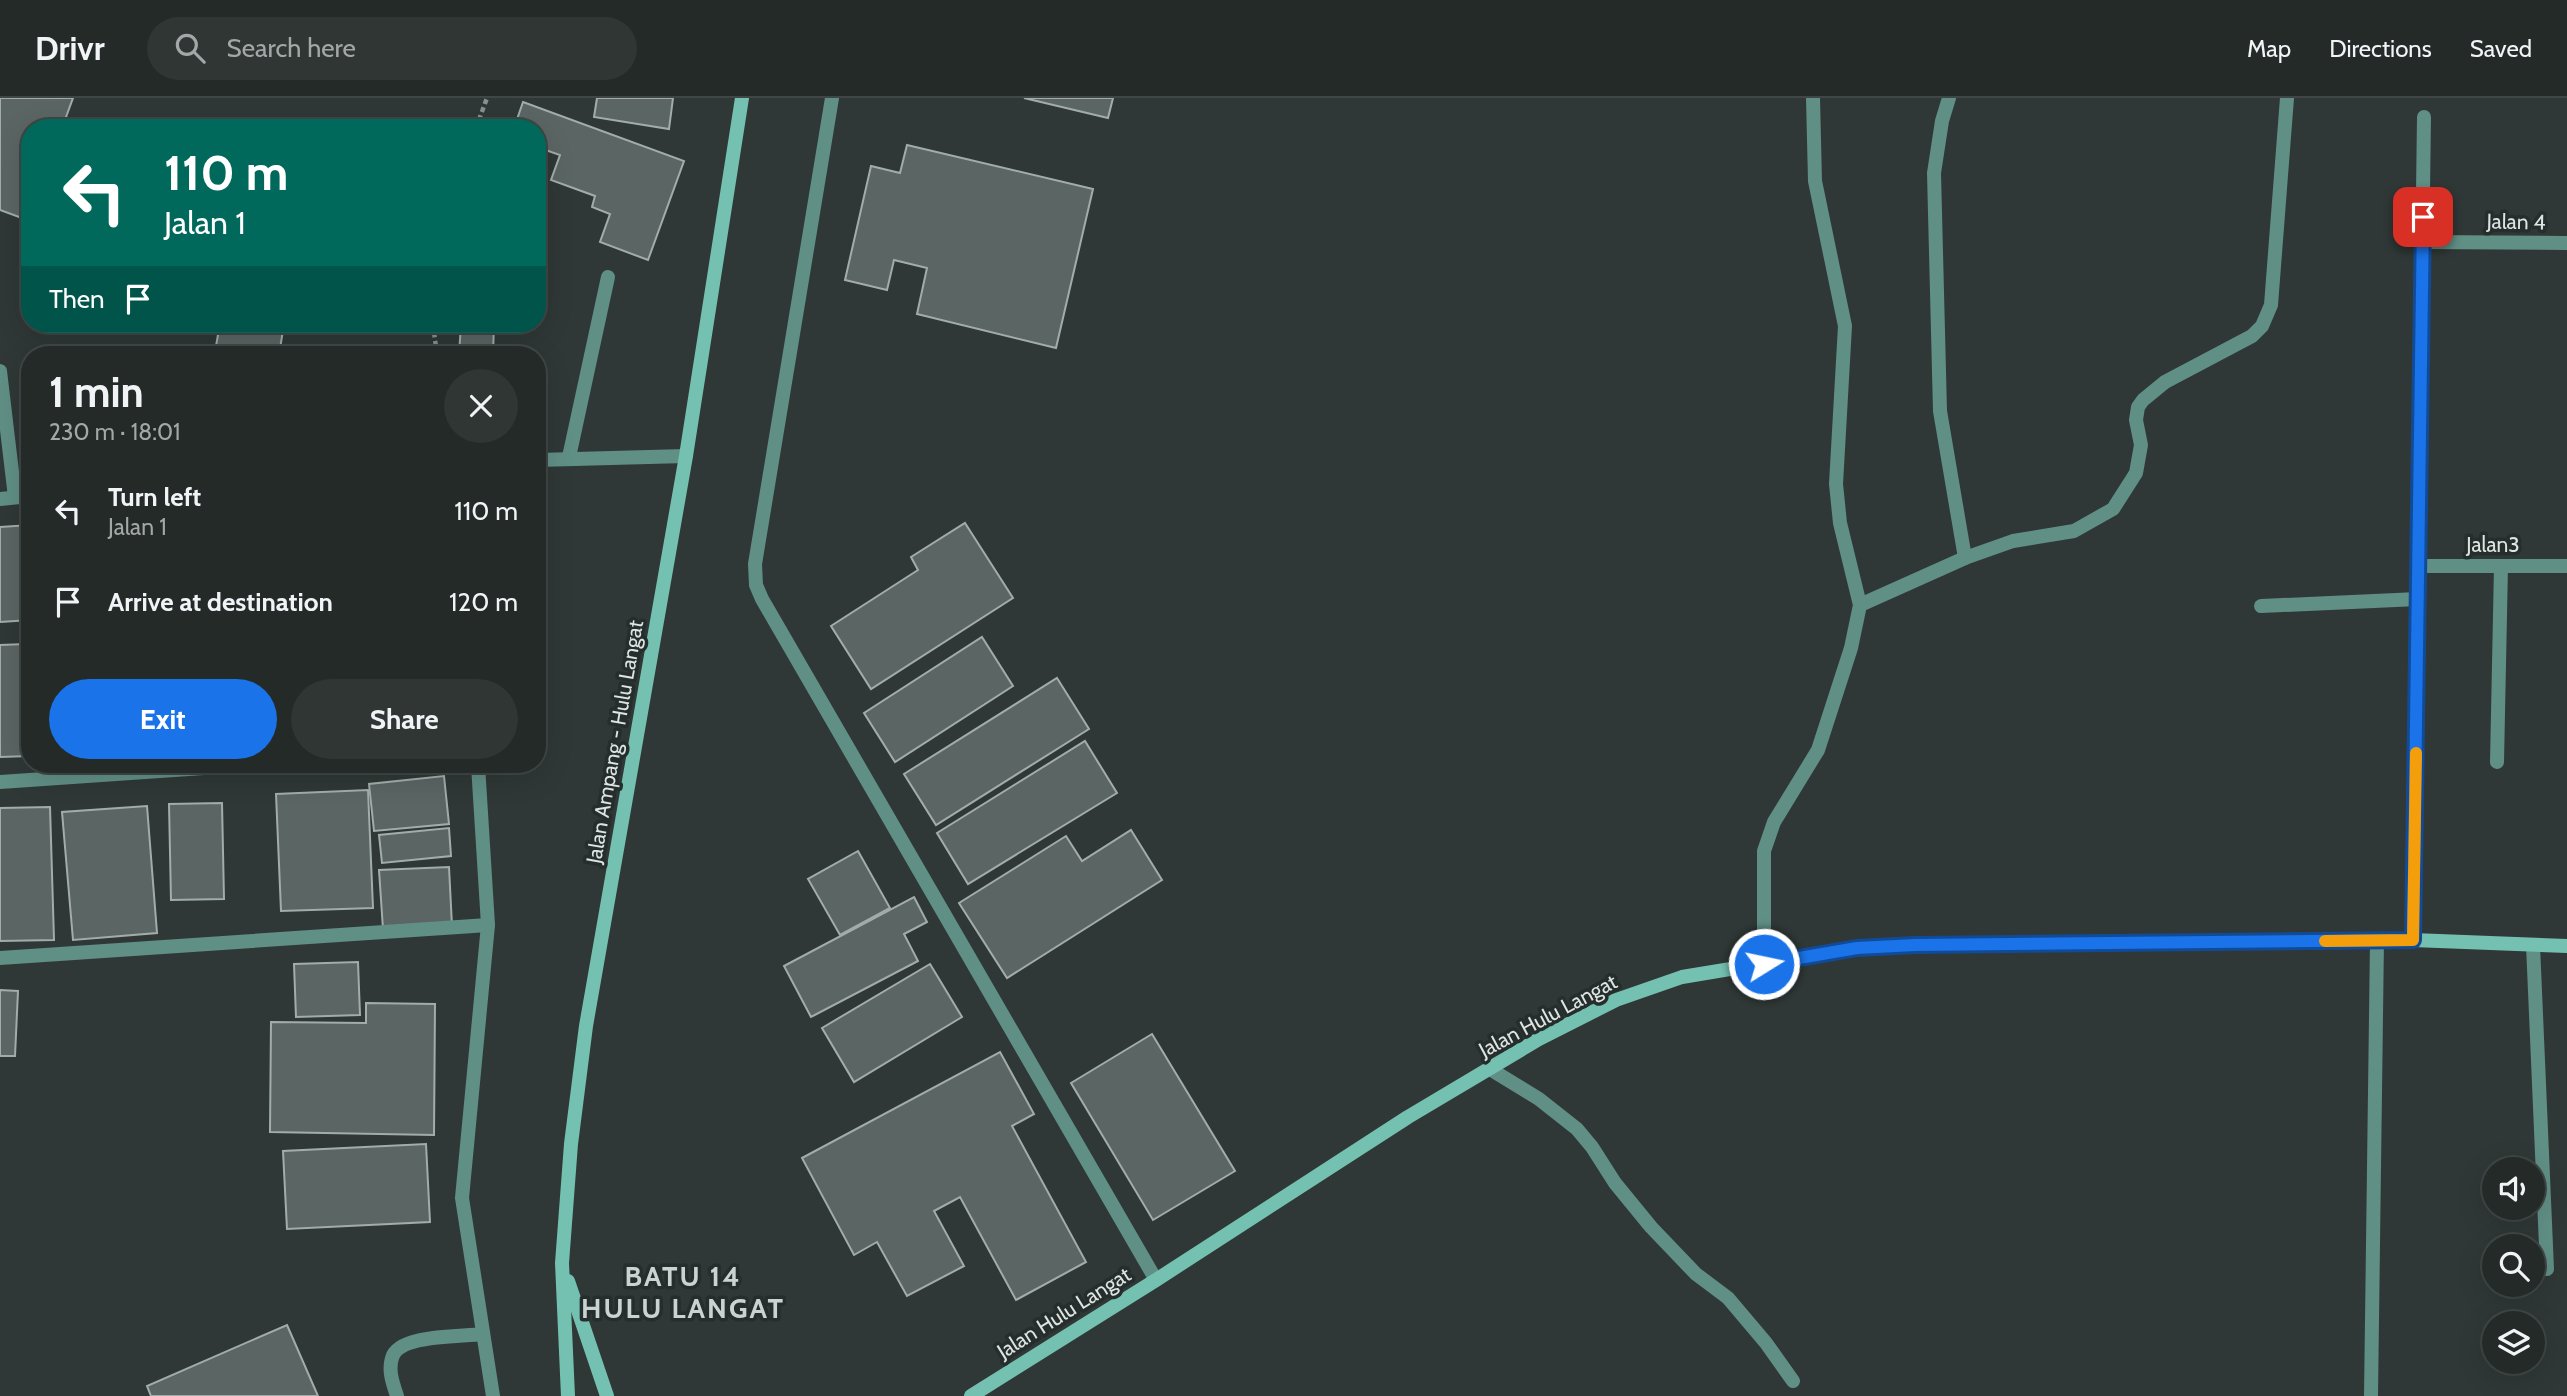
<!DOCTYPE html>
<meta charset="utf-8">
<style>
:root{--surface:#232a28;--page:#2f3634;--text:#f1f3f6;--muted:#a3a7a8;--line:#404645;--accent:#1a73e8}
body{margin:0;font-family:Cabin,sans-serif;background:var(--page);color:var(--text);height:100vh;display:flex;flex-direction:column;font-size:26px;white-space:nowrap}
*{box-sizing:border-box;margin:0}
p{font-size:23px;color:var(--muted)}
.icon{flex:none;width:38px;height:38px;fill:none;stroke:currentColor;stroke-width:2;stroke-linecap:round;stroke-linejoin:round}
.map{position:relative;flex:1;overflow:hidden}
.panel{position:absolute;left:21px;top:248px;width:525px;height:427px;display:flex;flex-direction:column;background:var(--surface);border-radius:28px;box-shadow:0 7px 28px #0002,0 0 0 2px var(--line)}
.panel>*{flex:none}
.guide{position:absolute;left:21px;top:21px;width:525px;height:214px;border-radius:28px;box-shadow:0 7px 28px #0002,0 0 0 2px var(--line);background:#00695c;color:#fff;overflow:hidden}
.fabs{position:absolute;left:2482px;top:1059px;display:grid;gap:14px}
.fabs a{display:grid;place-items:center;width:63px;height:63px;border-radius:50%;background:var(--surface);box-shadow:0 7px 28px #0002,0 0 0 2px var(--line);font-size:35px}
.pin{position:absolute;display:grid;place-items:center;width:60px;height:60px;color:#fff;margin:-30px;border-radius:14px;box-shadow:0 4px 10px #0006}
.me{position:absolute;width:77px;margin:-38px;rotate:80deg;stroke-linejoin:round;filter:drop-shadow(0 0 5px #0008)}
.turn{display:flex;align-items:center;gap:24px;height:147px;padding:0 28px;font-size:32px}
.turn .icon{width:91px;height:91px;stroke-width:2.5}
.turn b{display:block;font-size:49px;line-height:60px}
.then{display:flex;align-items:center;height:66px;padding:0 28px;background:#0003;gap:14px;font-size:26px}
.round{display:grid;place-items:center;flex:none;width:74px;height:74px;border-radius:37px;background:var(--page)}
.overview{display:flex;align-items:center;justify-content:space-between;height:119px;padding:0 28px}
h1{font-size:42px;font-weight:700;line-height:52px}
.primary-button{display:flex;gap:14px;margin-top:auto;padding:14px 28px}
.primary-button a{flex:1;height:80px;border-radius:42px;background:var(--accent);color:#fff;font-size:28px;font-weight:700;line-height:80px;text-align:center}
.primary-button a+a{background:var(--page);color:var(--text)}
ul{padding:0;list-style:none}
li{display:flex;align-items:center;gap:21px;height:91px;padding:0 28px}
li div{flex:1}
li b{display:block;font-size:26px}
li em{font-style:normal}
header{display:flex;align-items:center;gap:42px;box-sizing:border-box;height:98px;padding:0 35px;background:var(--surface);border-bottom:2px solid var(--line)}
header strong{font-size:33px}
nav{display:flex;gap:38px;margin-inline-start:auto;font-size:24px}
.search{width:490px;height:63px;background:var(--page);display:flex;align-items:center;gap:18px;box-sizing:border-box;padding:0 24px;border-radius:38px;color:var(--muted);font-size:26px}
.map>svg:first-child{display:block}
</style>
<header>
<strong>Drivr</strong>
<div class="search"><svg class="icon" aria-label="search" viewBox="0 0 24 24"><circle cx="10" cy="10" r="6"/><path d="M15 15l6 6"/></svg>Search here</div>
<nav><a>Map</a><a>Directions</a><a>Saved</a></nav>
</header>
<div class="map">
<svg width="2567" height="1298" viewBox="0 0 2567 1298">
<rect width="100%" height="100%" fill="#2f3836"/>
<!-- building -->
<g fill="#5b6563" stroke="#a2adaa" stroke-width="2">
<path d="M 0,0 L 73,0 L 62,30 L 30,30 L 30,123 L 0,112 Z"/>
<path d="M 597,0 L 673,0 L 669,31 L 594,19 Z"/>
<path d="M 1024,0 L 1113,0 L 1108,20 Z"/>
<path d="M 523,4 L 684,63 L 648,162 L 600,144 L 610,116 L 592,109 L 595,98 L 551,82 L 560,57 L 537,49 L 537,30 L 514,30 Z"/>
<path d="M 907,47 L 1093,91 L 1056,250 L 917,216 L 927,170 L 894,162 L 887,192 L 845,182 L 871,68 L 900,75 Z"/>
<path d="M 220,226 L 284,226 L 279,257 L 216,248 Z"/>
<path d="M 461,226 L 494,226 L 493,257 L 459,257 Z"/>
<path d="M 965,425 L 1013,500 L 871,591 L 831,528 L 918,472 L 911,459 Z"/>
<path d="M 30,427 L 30,522 L 0,524 L 0,429 Z"/>
<path d="M 982,539 L 1013,588 L 895,664 L 864,615 Z"/>
<path d="M 25,546 L 25,559 L 30,559 L 29,658 L 0,659 L 0,547 Z"/>
<path d="M 1057,580 L 1089,631 L 936,727 L 904,676 Z"/>
<path d="M 1085,643 L 1117,695 L 968,786 L 937,735 Z"/>
<path d="M 444,678 L 449,726 L 374,733 L 369,686 Z"/>
<path d="M 368,692 L 373,810 L 281,813 L 276,696 Z"/>
<path d="M 222,705 L 224,801 L 171,802 L 169,706 Z"/>
<path d="M 147,708 L 157,835 L 73,842 L 62,714 Z"/>
<path d="M 50,709 L 54,842 L 0,843 L 0,710 Z"/>
<path d="M 449,730 L 451,758 L 382,765 L 379,737 Z"/>
<path d="M 1131,732 L 1162,782 L 1007,880 L 959,805 L 1066,738 L 1082,763 Z"/>
<path d="M 858,753 L 890,810 L 840,837 L 808,781 Z"/>
<path d="M 449,769 L 452,828 L 383,831 L 379,772 Z"/>
<path d="M 914,799 L 927,824 L 904,836 L 918,863 L 811,919 L 784,868 Z"/>
<path d="M 358,864 L 360,917 L 296,919 L 294,866 Z"/>
<path d="M 930,866 L 962,919 L 854,984 L 822,930 Z"/>
<path d="M 0,892 L 18,893 L 15,958 L 0,958 Z"/>
<path d="M 366,905 L 435,906 L 434,1037 L 270,1034 L 271,924 L 366,925 Z"/>
<path d="M 1152,936 L 1235,1073 L 1153,1122 L 1071,985 Z"/>
<path d="M 1000,954 L 1034,1016 L 1012,1028 L 1086,1164 L 1016,1202 L 960,1099 L 934,1113 L 964,1168 L 907,1198 L 877,1144 L 854,1157 L 802,1060 Z"/>
<path d="M 426,1046 L 430,1124 L 287,1131 L 283,1053 Z"/>
<path d="M 287,1227 L 318,1298 L 151,1298 L 147,1288 Z"/>
</g>
<g fill="none" stroke-linecap="round" stroke-linejoin="round">
<!-- path -->
<g stroke="#89908e" stroke-width="4.5" stroke-dasharray="5 3.5" stroke-linecap="butt">
<path d="M 476,30 L 487,0"/>
<path d="M 433,226 L 437,257"/>
</g>
<!-- lane -->
<g stroke="#608f85" stroke-width="14">
<path d="M 0,273 L 15,399"/>
<path d="M 569,359 L 608,179"/>
<path d="M 2497,664 L 2501,468"/>
<path d="M 1490,971 L 1539,1001 L 1577,1031 L 1592,1049 L 1615,1085 L 1651,1129 L 1696,1176 L 1728,1200 L 1766,1245 L 1793,1283"/>
<path d="M 397,1298 C 393,1286 388,1273 392,1260 C 398,1236 461,1239 482,1236"/>
</g>
<!-- street -->
<g stroke="#608f85" stroke-width="14">
<path d="M 832,0 L 755,466 L 756,487 L 762,501 L 1156,1182"/>
<path d="M 1949,0 L 1942,23 L 1934,75 L 1940,313 L 1965,460"/>
<path d="M 2423,144 L 2567,145"/>
<path d="M 537,362 L 686,358"/>
<path d="M 0,401 L 30,398"/>
<path d="M 2418,468 L 2567,468"/>
<path d="M 1860,507 L 1965,460 L 2013,443 L 2074,433 L 2113,411 L 2136,375 L 2141,347 L 2136,322 L 2138,309 L 2143,302 L 2165,284 L 2252,238 L 2262,228 L 2271,207 L 2287,0"/>
<path d="M 2261,508 L 2418,501"/>
<path d="M 478,667 L 488,827 L 462,1100 L 493,1298"/>
<path d="M 0,684 L 247,667"/>
<path d="M 2413,842 L 2424,19"/>
<path d="M 2533,847 L 2547,1171"/>
<path d="M 0,860 L 488,827"/>
<path d="M 1764,866 L 1764,753 L 1774,724 L 1818,652 L 1851,550 L 1860,507 L 1840,425 L 1836,386 L 1845,228 L 1815,83 L 1813,0"/>
<path d="M 2371,1298 L 2377,842"/>
</g>
<!-- secondary -->
<g stroke="#74c1b1" stroke-width="14">
<path d="M 568,1183 L 607,1298"/>
<path d="M 568,1298 L 562,1165 L 571,1046 L 586,928 L 686,358 L 742,0"/>
<path d="M 971,1298 L 1156,1182 L 1408,1019 L 1539,941 L 1616,902 L 1682,879 L 1857,850 L 1915,847 L 2413,842 L 2567,848"/>
</g>
</g>
<g fill="none" stroke-linecap="round" stroke-linejoin="round">
<defs>
<path id="route" d="M 1764,866 L 1857,850 L 1915,847 L 2413,842 L 2423,119"/>
</defs>
<!-- route casing -->
<use href="#route" stroke="#114b97" stroke-width="18"/>
<!-- route -->
<use href="#route" stroke="#1a73e8" stroke-width="12"/>
<!-- slow -->
<path stroke="#f59e0b" stroke-width="12" d="M 2325,843 L 2413,842 L 2416,655"/>
</g>
<g text-anchor="middle" stroke-width="7" stroke-linejoin="round" paint-order="stroke">
<!-- street labels -->
<g font-size="21" fill="#dee4e2" stroke="#252e2c">
<text transform="translate(2516 124) rotate(1)" y="7">Jalan 4</text>
<text x="2493" y="454">Jalan3</text>
<text transform="translate(615 644) rotate(-80)" y="7">Jalan Ampang - Hulu Langat</text>
<text transform="translate(1548 918) rotate(-28)" y="7">Jalan Hulu Langat</text>
<text transform="translate(1064 1215) rotate(-32)" y="7">Jalan Hulu Langat</text>
</g>
<!-- district labels -->
<g font-size="28" font-weight="bold" letter-spacing="2" fill="#c9d4d2" stroke="#252e2c">
<text x="683" y="1188">BATU 14<tspan x="683" dy="32">HULU LANGAT</tspan></text>
</g>
</g>
</svg>
<div class="fabs">
<a><svg class="icon" aria-label="sound" viewBox="0 0 24 24"><path d="M4 9h4l5-4v14l-5-4H4zM17 9q2 3 0 6"/></svg></a>
<a><svg class="icon" aria-label="search" viewBox="0 0 24 24"><circle cx="10" cy="10" r="6"/><path d="M15 15l6 6"/></svg></a>
<a><svg class="icon" aria-label="layers" viewBox="0 0 24 24"><path d="M12 4l9 5-9 5-9-5zM3 14l9 5 9-5"/></svg></a>
</div>
<div class="pin" style="left:2423px;top:119px;background:#d93025"><svg class="icon" aria-label="arrive" viewBox="0 0 24 24"><path d="M6 21V4h12l-3 4 3 4H6"/></svg></div>
<svg class="me" style="left:1764px;top:866px" viewBox="-20 -20 40 40"><circle r="17" fill="#1a73e8" stroke="#fff" stroke-width="3"/><path d="M0-11L8 9 0 5-8 9z" fill="#fff"/></svg>
<div class="guide">
<div class="turn"><svg class="icon" aria-label="left" viewBox="0 0 24 24"><path d="M17 20v-9H6M10 6l-5 5 5 5"/></svg><div><b>110 m</b>Jalan 1</div></div>
<div class="then">Then<svg class="icon" aria-label="arrive" viewBox="0 0 24 24"><path d="M6 21V4h12l-3 4 3 4H6"/></svg></div>
</div>
<section class="panel">
<div class="overview"><div><h1>1 min</h1><p>230 m · 18:01</p></div><a class="round"><svg class="icon" aria-label="close" viewBox="0 0 24 24"><path d="M6 6l12 12M18 6L6 18"/></svg></a></div>
<ul>
<li><svg class="icon" aria-label="left" viewBox="0 0 24 24"><path d="M17 20v-9H6M10 6l-5 5 5 5"/></svg><div><b>Turn left</b><p>Jalan 1</p></div><em>110 m</em></li>
<li><svg class="icon" aria-label="arrive" viewBox="0 0 24 24"><path d="M6 21V4h12l-3 4 3 4H6"/></svg><div><b>Arrive at destination</b></div><em>120 m</em></li>
</ul>
<div class="primary-button"><a>Exit</a><a>Share</a></div>
</section>
</div>
